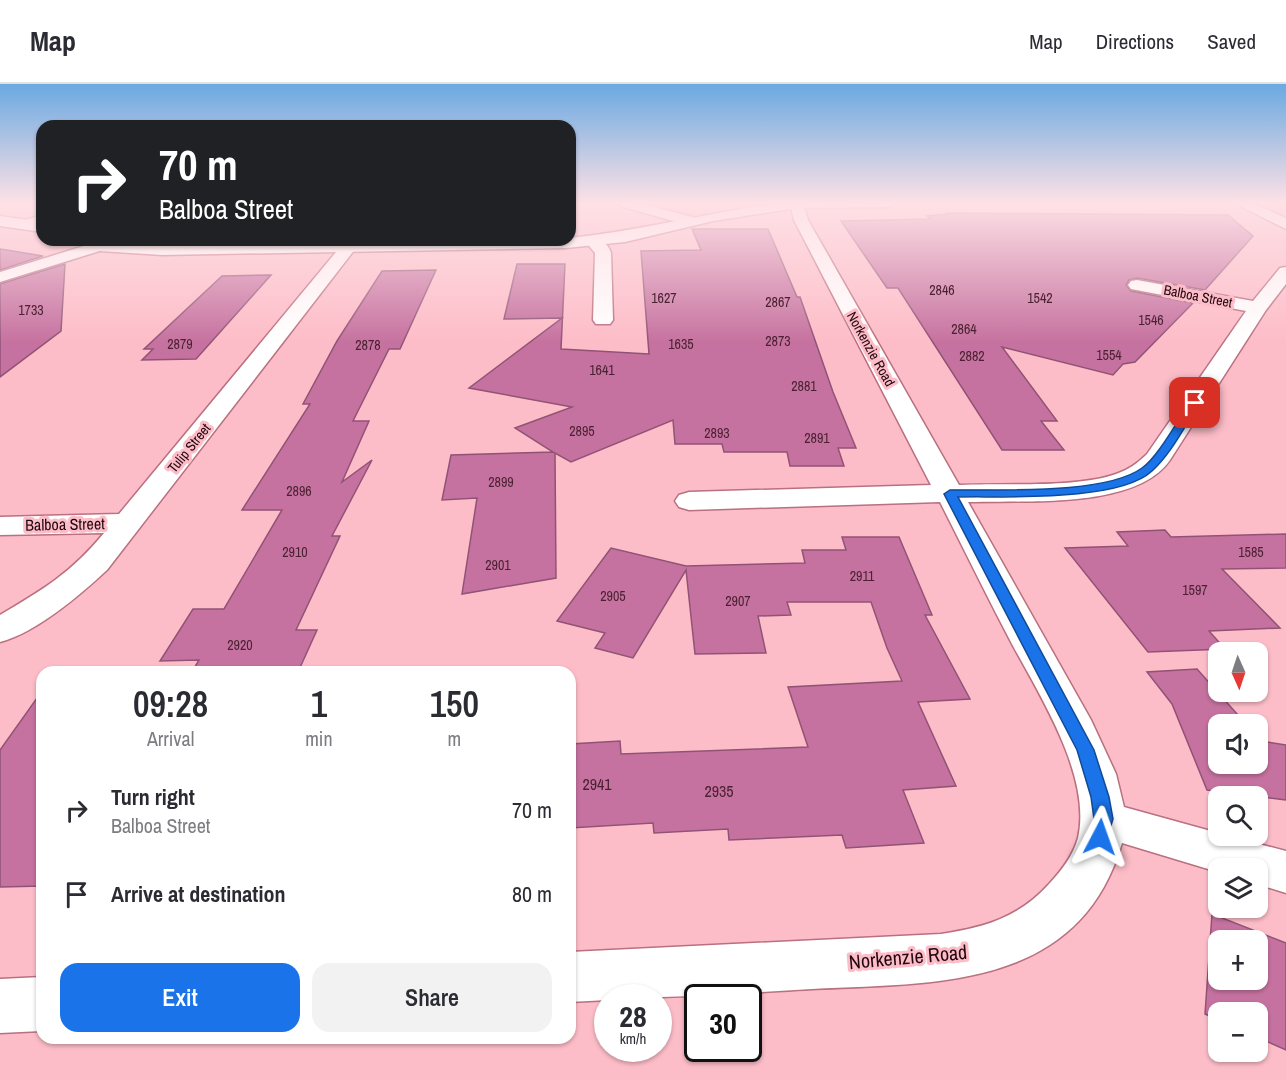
<!DOCTYPE html>
<meta charset="utf-8">
<style>
:root{--surface:#fff;--page:#f2f2f3;--text:#2b2b33;--muted:#7c7c81;--line:#e1e1e2;--accent:#1a73e8}
body{margin:0;font-family:"Archivo Narrow",sans-serif;background:var(--page);color:var(--text);height:100vh;display:flex;flex-direction:column;font-size:22px;white-space:nowrap}
*{box-sizing:border-box;margin:0}
p{font-size:20px;color:var(--muted)}
.icon{flex:none;width:33px;height:33px;fill:none;stroke:currentColor;stroke-width:2;stroke-linecap:round;stroke-linejoin:round}
.map{position:relative;flex:1;overflow:hidden}
.drawer{position:absolute;left:36px;top:582px;width:540px;height:378px;display:flex;flex-direction:column;background:var(--surface);border-radius:18px;box-shadow:0 2px 4px #0004}
.drawer>*{flex:none}
.guide{position:absolute;left:36px;top:36px;width:540px;height:126px;border-radius:18px;box-shadow:0 2px 4px #0004;background:#202124;color:#fff;overflow:hidden}
.needle{width:39px;rotate:177deg}
.fabs{position:absolute;left:1208px;top:558px;display:grid;gap:12px}
.fabs a{display:grid;place-items:center;width:60px;height:60px;border-radius:12px;background:var(--surface);box-shadow:0 2px 4px #0004;font-size:30px}
.speed{position:absolute;left:594px;top:900px;display:flex;gap:12px;font-size:30px;font-weight:700;text-align:center}
.speed>*{display:grid;place-content:center;width:78px;height:78px;border-radius:50%;background:var(--surface);box-shadow:0 2px 4px #0004;line-height:1}
.speed small{font-size:15px;font-weight:400}
.speed .limit{border:3px solid #111;border-radius:9px;background:#fff;color:#111}
.pin{position:absolute;display:grid;place-items:center;width:51px;height:51px;color:#fff;margin:-26px;border-radius:12px;box-shadow:0 3px 9px #0006}
.me{position:absolute;width:66px;margin:-33px;rotate:4deg;stroke-linejoin:round;filter:drop-shadow(0 0 4px #0008)}
.turn{display:flex;align-items:center;gap:21px;height:126px;padding:0 24px;font-size:27px}
.turn .icon{width:78px;height:78px;stroke-width:2.5}
.turn b{display:block;font-size:42px;line-height:51px}
.eta{display:flex;justify-content:space-evenly;align-items:center;height:102px;text-align:center}
.eta b{font-size:36px;font-weight:600;line-height:42px}
.primary-button{display:flex;gap:12px;margin-top:auto;padding:12px 24px}
.primary-button a{flex:1;height:69px;border-radius:18px;background:var(--accent);color:#fff;font-size:24px;font-weight:600;line-height:69px;text-align:center}
.primary-button a+a{background:var(--page);color:var(--text)}
ul{padding:0;list-style:none}
li{display:flex;align-items:center;gap:18px;height:84px;padding:0 24px}
li div{flex:1}
li b{display:block;font-size:22px}
li em{font-style:normal}
header{display:flex;align-items:center;gap:36px;box-sizing:border-box;height:84px;padding:0 30px;background:var(--surface);border-bottom:2px solid var(--line)}
header strong{font-size:28px}
nav{display:flex;gap:33px;margin-inline-start:auto;font-size:21px}
.map>svg:first-child{display:block}
</style>
<header>
<strong>Map</strong>
<nav><a>Map</a><a>Directions</a><a>Saved</a></nav>
</header>
<div class="map">
<svg width="1286" height="996" viewBox="0 0 1286 996">
<rect width="100%" height="100%" fill="#fdbdc8"/>
<!-- building -->
<g fill="#c672a0" stroke="#915375" stroke-width="1.5" fill-rule="evenodd">
<path d="M 946,129 L 1228,131 L 1253,152 L 1205,206 L 1137,194 L 1129,196 L 1126,201 L 1131,207 L 1193,219 L 1135,278 L 1123,280 L 1113,291 L 1002,263 L 1057,337 L 1041,337 L 1064,366 L 1002,366 L 898,204 L 887,204 L 841,137 L 931,135 L 927,132 L 948,130 Z"/>
<path d="M 692,145 L 768,145 L 797,213 L 800,213 L 833,308 L 856,364 L 838,364 L 844,382 L 790,382 L 787,368 L 724,368 L 722,360 L 675,360 L 673,336 L 571,378 L 555,369 L 556,494 L 462,510 L 477,414 L 442,416 L 451,371 L 553,368 L 515,344 L 572,323 L 469,304 L 562,234 L 504,235 L 517,180 L 565,180 L 561,265 L 649,270 L 641,167 L 701,166 Z"/>
<path d="M 0,165 L 43,172 L 0,186 Z"/>
<path d="M 65,180 L 61,247 L 0,293 L 0,200 Z"/>
<path d="M 436,186 L 400,265 L 389,265 L 353,337 L 369,337 L 342,398 L 372,376 L 332,452 L 340,452 L 296,546 L 317,546 L 298,588 L 192,588 L 199,576 L 160,577 L 193,525 L 224,525 L 282,426 L 242,426 L 310,320 L 303,320 L 337,257 L 382,187 Z"/>
<path d="M 271,191 L 196,275 L 142,276 L 153,265 L 144,265 L 222,192 Z"/>
<path d="M 1165,446 L 1171,453 L 1286,450 L 1286,484 L 1222,485 L 1280,544 L 1209,547 L 1225,565 L 1148,568 L 1065,464 L 1128,462 L 1117,448 Z"/>
<path d="M 842,453 L 899,453 L 932,531 L 925,531 L 970,615 L 918,618 L 956,702 L 903,706 L 924,759 L 846,764 L 842,751 L 729,756 L 728,745 L 654,749 L 653,739 L 570,744 L 570,660 L 620,657 L 621,670 L 808,663 L 788,603 L 902,597 L 887,564 L 871,518 L 787,518 L 791,531 L 758,532 L 766,569 L 695,570 L 686,486 L 633,574 L 595,564 L 605,549 L 557,537 L 611,464 L 686,482 L 805,479 L 802,466 L 846,466 Z"/>
<path d="M 1197,585 L 1246,640 L 1218,640 L 1218,680 L 1257,680 L 1257,653 L 1261,657 L 1286,661 L 1286,716 L 1207,706 L 1172,620 L 1147,588 Z"/>
<path d="M 42,607 L 42,802 L 0,803 L 0,666 Z"/>
<path d="M 1212,830 L 1286,859 L 1286,966 L 1257,953 L 1257,928 L 1218,928 L 1218,936 L 1205,930 ZM 1218,856 L 1257,856 L 1257,896 L 1218,896 Z"/>
</g>
<g fill="none" stroke-linecap="round" stroke-linejoin="round">
<defs>
<g id="street">
<path d="M 618,119 L 639,119 L 696,134 L 699,137 L 691,142 L 620,122 Z"/>
<path d="M 790,119 L 803,120 L 808,136 L 959,401 C 1002,399 1078,404 1116,390 C 1128,386 1138,379 1147,370 L 1246,227 L 1131,205 L 1128,201 L 1131,197 L 1137,196 L 1253,217 L 1280,184 L 1286,183 L 1286,200 L 1266,226 L 1170,376 C 1136,426 1023,416 968,418 L 1091,636 L 1116,690 L 1124,723 L 1218,749 L 1218,752 L 1228,752 L 1286,767 L 1286,809 L 1257,800 L 1257,784 L 1218,784 L 1218,788 L 1122,759 C 1079,906 936,899 812,905 C 744,909 676,914 608,914 L 608,916 L 570,918 L 570,868 L 941,850 C 985,843 1018,834 1049,800 C 1062,786 1073,772 1078,754 C 1092,693 1040,612 1012,560 C 987,513 964,465 940,418 L 689,426 L 679,423 L 675,417 L 679,411 L 689,408 L 931,401 L 794,136 Z"/>
<path d="M 1234,119 L 1252,119 L 1286,134 L 1286,145 Z"/>
<path d="M 42,131 L 42,140 L 27,145 L 19,140 L 22,137 Z"/>
<path d="M 593,152 C 601,154 609,161 611,169 L 613,236 L 610,240 L 596,240 L 593,236 L 595,169 L 585,157 Z"/>
<path d="M 346,156 L 362,156 L 107,486 C 80,511 36,549 0,558 L 0,531 C 44,505 71,489 104,449 L 0,451 L 0,433 L 119,430 Z"/>
<path d="M 100,157 L 106,159 L 108,162 L 106,165 L 0,198 L 0,188 Z"/>
<path d="M 42,893 L 42,947 L 0,949 L 0,895 Z"/>
</g>
<g id="secondary">
<path d="M 778,119 L 895,119 L 888,123 L 796,124 L 713,137 L 625,158 L 566,164 L 162,171 L 100,167 L 72,159 L 70,156 L 162,161 L 570,156 L 570,154 C 640,147 708,129 778,119 Z"/>
<path d="M 0,132 L 42,138 L 42,148 L 0,142 Z"/>
</g>
</defs>
<!-- street casing -->
<use href="#street" stroke="#b9707f" stroke-width="3"/>
<!-- secondary casing -->
<use href="#secondary" stroke="#b9707f" stroke-width="3"/>
<!-- street -->
<use href="#street" fill="#fff" fill-rule="evenodd"/>
<!-- secondary -->
<use href="#secondary" fill="#fff" fill-rule="evenodd"/>
</g>
<!-- sky -->
<linearGradient id="sky" x2="0" y2="1"><stop stop-color="#6aa9e1"/><stop offset="0.46" stop-color="#fee1e6"/><stop offset="1" stop-color="#fee1e6" stop-opacity="0"/></linearGradient>
<rect width="1286" height="258" fill="url(#sky)"/>
<!-- route -->
<path fill="#1a73e8" stroke="#114b97" stroke-width="1.5" d="M 1191,317 L 1200,319 C 1185,341 1172,369 1152,387 C 1119,418 1004,412 958,413 L 1094,666 L 1109,713 L 1113,735 L 1106,758 L 1100,761 L 1093,758 L 1090,753 L 1094,735 L 1091,713 L 1077,666 L 944,410 L 950,406 C 998,405 1105,411 1142,384 C 1158,373 1179,334 1191,317 Z"/>
<g text-anchor="middle" stroke-width="6" stroke-linejoin="round" paint-order="stroke">
<!-- number labels -->
<g font-size="14" fill="#4c2233">
<text x="942" y="211">2846</text>
<text x="664" y="219">1627</text>
<text x="1040" y="219">1542</text>
<text x="778" y="223">2867</text>
<text x="31" y="231">1733</text>
<text x="1151" y="241">1546</text>
<text x="964" y="250">2864</text>
<text x="778" y="262">2873</text>
<text x="180" y="265">2879</text>
<text x="681" y="265">1635</text>
<text x="368" y="266">2878</text>
<text x="1109" y="276">1554</text>
<text x="972" y="277">2882</text>
<text x="602" y="291">1641</text>
<text x="804" y="307">2881</text>
<text x="582" y="352">2895</text>
<text x="717" y="354">2893</text>
<text x="817" y="359">2891</text>
<text x="501" y="403">2899</text>
<text x="299" y="412">2896</text>
<text x="295" y="473">2910</text>
<text x="1251" y="473">1585</text>
<text x="498" y="486">2901</text>
<text x="862" y="497">2911</text>
<text x="1195" y="511">1597</text>
<text x="613" y="517">2905</text>
<text x="738" y="522">2907</text>
<text x="240" y="566">2920</text>
</g>
<!-- far-street labels -->
<g font-size="14" fill="#23080f" stroke="#fdbdc8">
<text transform="translate(1198 212) rotate(11)" y="5">Balboa Street</text>
<text transform="translate(871 265) rotate(61)" y="5">Norkenzie Road</text>
<text transform="translate(189 364) rotate(-51)" y="5">Tulip Street</text>
</g>
<!-- street labels -->
<g font-size="16" fill="#23080f" stroke="#fdbdc8">
<text transform="translate(65 440) rotate(-1)" y="6">Balboa Street</text>
</g>
<!-- near-number labels -->
<g font-size="16" fill="#4c2233">
<text x="597" y="706">2941</text>
<text x="719" y="713">2935</text>
</g>
<!-- near-street labels -->
<g font-size="20" fill="#23080f" stroke="#fdbdc8">
<text transform="translate(908 873) rotate(-5)" y="7">Norkenzie Road</text>
</g>
</g>
</svg>
<div class="fabs">
<a><svg class="needle" viewBox="-14 -14 28 28"><path d="M0-13l5 13h-10z" fill="#e53935"/><path d="M0 13l5-13h-10z" fill="#7c7c81"/></svg></a>
<a><svg class="icon" aria-label="sound" viewBox="0 0 24 24"><path d="M4 9h4l5-4v14l-5-4H4zM17 9q2 3 0 6"/></svg></a>
<a><svg class="icon" aria-label="search" viewBox="0 0 24 24"><circle cx="10" cy="10" r="6"/><path d="M15 15l6 6"/></svg></a>
<a><svg class="icon" aria-label="layers" viewBox="0 0 24 24"><path d="M12 4l9 5-9 5-9-5zM3 14l9 5 9-5"/></svg></a>
<a>+</a>
<a>−</a>
</div>
<div class="speed"><div>28<small>km/h</small></div><div class="limit">30</div></div>
<div class="pin" style="left:1195px;top:319px;background:#d93025"><svg class="icon" aria-label="arrive" viewBox="0 0 24 24"><path d="M6 21V4h12l-3 4 3 4H6"/></svg></div>
<svg class="me" style="left:1100px;top:753px" viewBox="-20 -20 40 40"><path d="M0-17L14 15 0 8-14 15z" fill="#1a73e8" stroke="#fff" stroke-width="4"/></svg>
<div class="guide">
<div class="turn"><svg class="icon" aria-label="right" viewBox="0 0 24 24"><path d="M7 20v-9h11M14 6l5 5-5 5"/></svg><div><b>70 m</b>Balboa Street</div></div>
</div>
<section class="drawer">
<div class="eta">
<div><b>09:28</b><p>Arrival</p></div>
<div><b>1</b><p>min</p></div>
<div><b>150</b><p>m</p></div>
</div>
<ul>
<li><svg class="icon" aria-label="right" viewBox="0 0 24 24"><path d="M7 20v-9h11M14 6l5 5-5 5"/></svg><div><b>Turn right</b><p>Balboa Street</p></div><em>70 m</em></li>
<li><svg class="icon" aria-label="arrive" viewBox="0 0 24 24"><path d="M6 21V4h12l-3 4 3 4H6"/></svg><div><b>Arrive at destination</b></div><em>80 m</em></li>
</ul>
<div class="primary-button"><a>Exit</a><a>Share</a></div>
</section>
</div>
